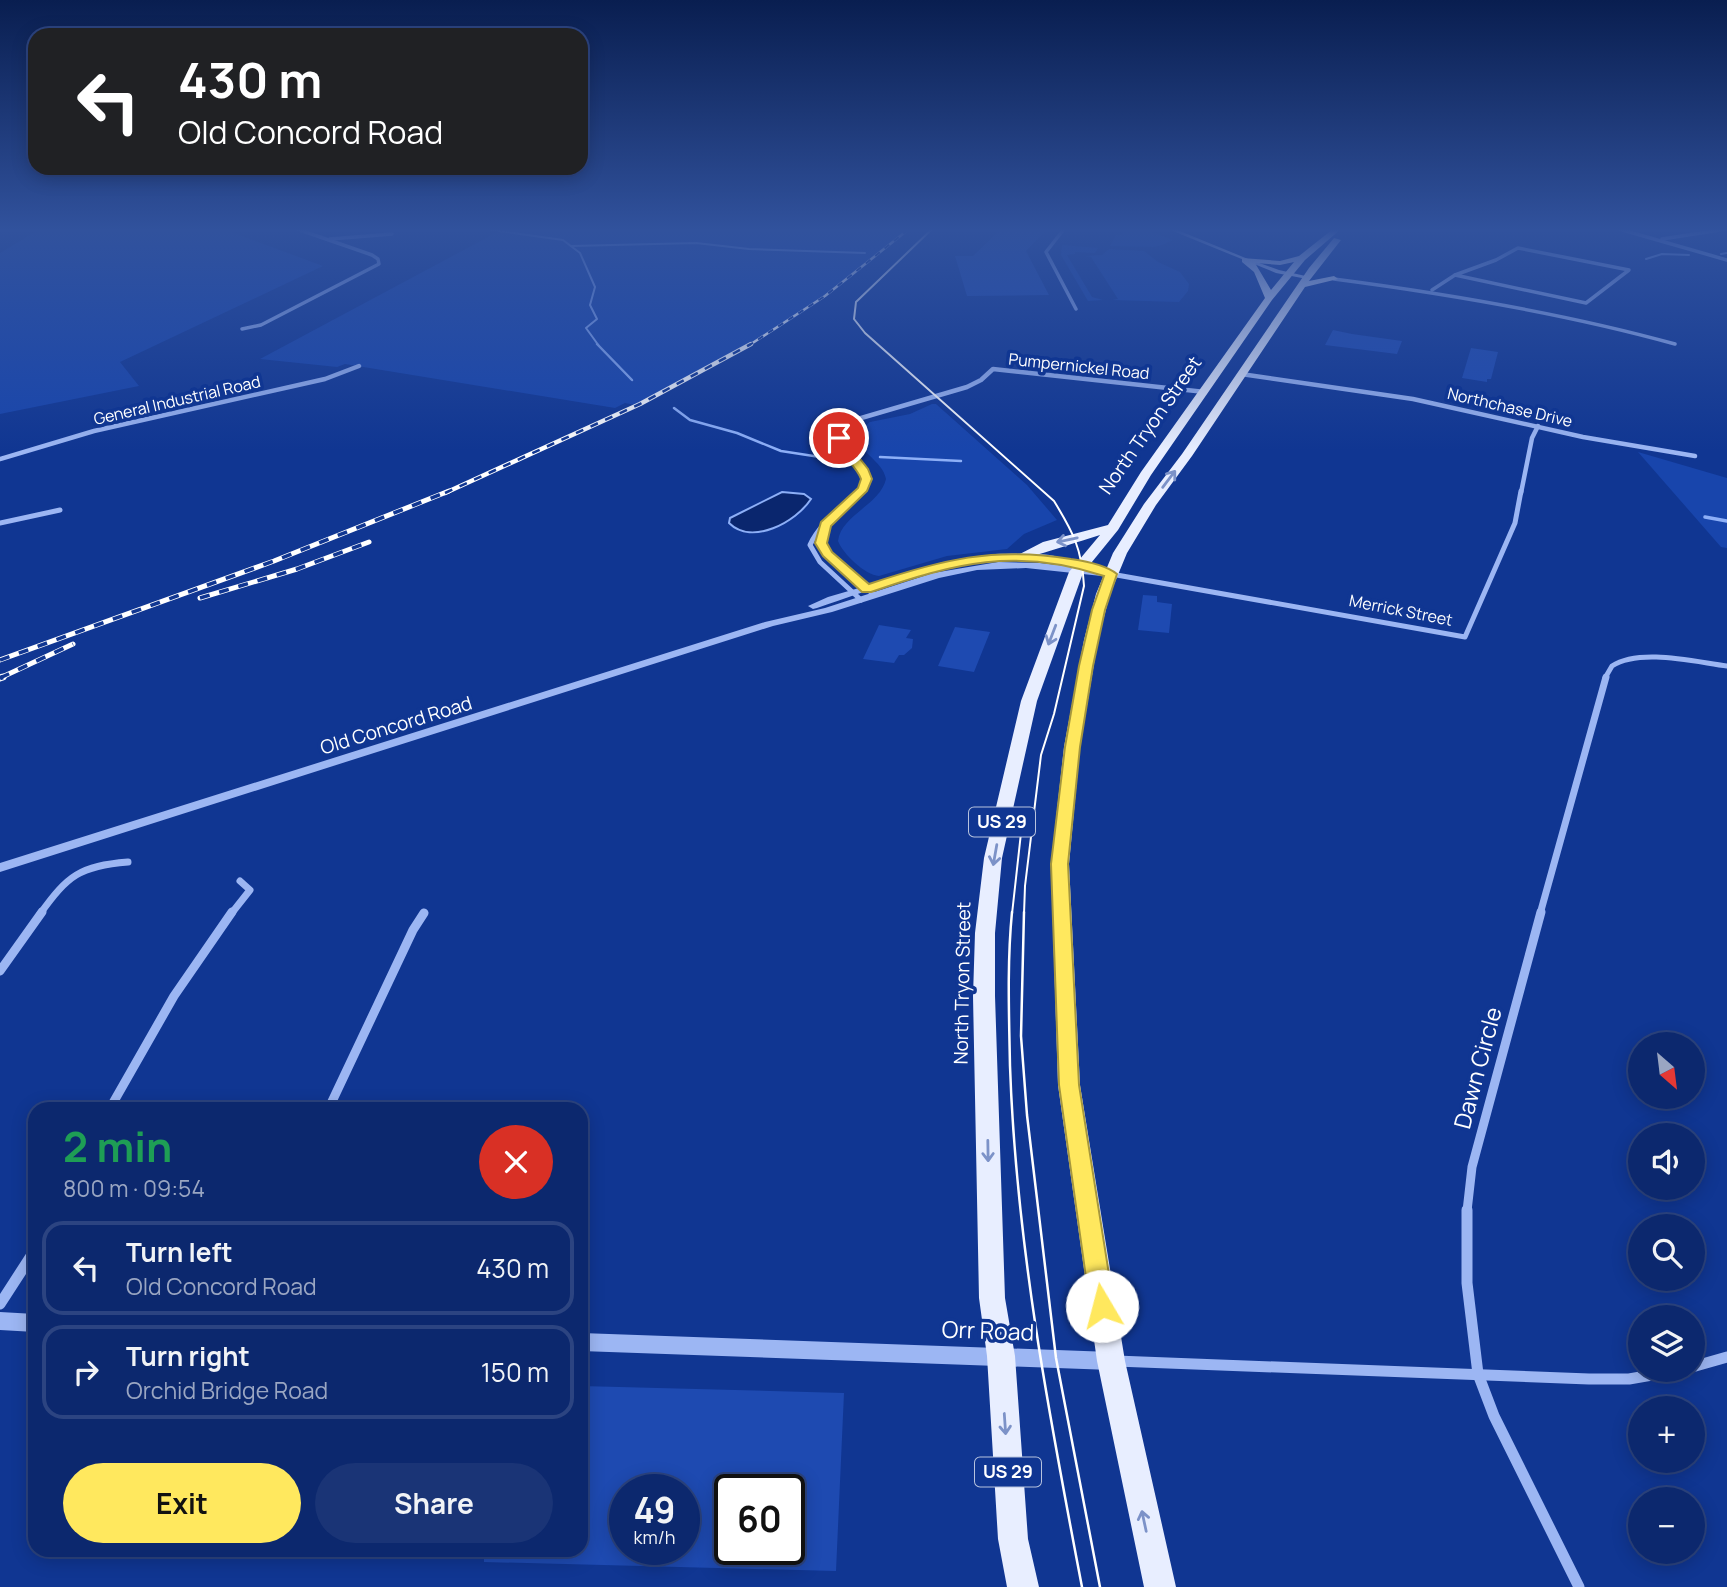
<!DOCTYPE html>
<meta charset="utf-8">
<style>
:root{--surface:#0c286e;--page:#1a3476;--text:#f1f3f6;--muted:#9aa6c2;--line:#2c4481;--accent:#ffe85e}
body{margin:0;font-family:Manrope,sans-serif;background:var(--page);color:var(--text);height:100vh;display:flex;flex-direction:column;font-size:26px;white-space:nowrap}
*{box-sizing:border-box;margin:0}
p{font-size:23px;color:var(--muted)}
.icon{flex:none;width:38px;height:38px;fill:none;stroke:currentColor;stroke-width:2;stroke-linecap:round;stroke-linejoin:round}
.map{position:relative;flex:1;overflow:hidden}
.panel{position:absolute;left:28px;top:1102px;width:560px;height:455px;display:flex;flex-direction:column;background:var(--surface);border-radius:21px;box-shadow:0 4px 18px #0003,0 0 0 2px var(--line)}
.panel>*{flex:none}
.top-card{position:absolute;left:28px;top:28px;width:560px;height:147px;border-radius:21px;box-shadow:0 4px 18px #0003,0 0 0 2px var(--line);background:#202124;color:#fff;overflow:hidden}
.needle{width:46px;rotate:152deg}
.fabs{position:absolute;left:1628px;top:1032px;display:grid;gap:14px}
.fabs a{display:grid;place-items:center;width:77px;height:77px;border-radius:50%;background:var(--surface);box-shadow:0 4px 18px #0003,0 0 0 2px var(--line);font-size:35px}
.speed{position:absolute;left:609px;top:1474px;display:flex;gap:14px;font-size:35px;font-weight:700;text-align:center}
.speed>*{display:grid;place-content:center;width:91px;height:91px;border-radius:50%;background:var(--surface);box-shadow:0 4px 18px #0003,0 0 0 2px var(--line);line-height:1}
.speed small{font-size:18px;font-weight:400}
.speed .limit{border:4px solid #111;border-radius:10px;background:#fff;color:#111}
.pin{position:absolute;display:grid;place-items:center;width:60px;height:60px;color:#fff;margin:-30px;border:4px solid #fff;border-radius:50%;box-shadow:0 2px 7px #0007}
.me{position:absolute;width:77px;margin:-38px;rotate:352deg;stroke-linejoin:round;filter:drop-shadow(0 0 5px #0008)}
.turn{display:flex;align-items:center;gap:24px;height:147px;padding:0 35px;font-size:32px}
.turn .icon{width:91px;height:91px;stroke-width:2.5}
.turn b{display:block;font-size:49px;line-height:60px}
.round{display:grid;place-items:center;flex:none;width:74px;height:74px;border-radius:37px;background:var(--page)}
.summary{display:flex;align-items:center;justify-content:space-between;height:119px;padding:0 35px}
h1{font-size:42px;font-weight:700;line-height:52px;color:#1e9e55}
.cta{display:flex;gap:14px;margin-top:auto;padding:14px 35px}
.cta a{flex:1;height:80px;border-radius:42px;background:var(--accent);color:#111;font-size:28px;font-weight:700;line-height:80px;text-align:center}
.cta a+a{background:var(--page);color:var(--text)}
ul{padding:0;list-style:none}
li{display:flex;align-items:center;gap:21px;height:94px;margin:0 14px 10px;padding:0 21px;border:4px solid var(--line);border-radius:21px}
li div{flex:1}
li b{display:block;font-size:26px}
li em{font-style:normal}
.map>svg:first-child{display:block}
</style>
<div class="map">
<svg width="1727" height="1587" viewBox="0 0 1727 1587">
<rect width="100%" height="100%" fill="#103692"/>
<!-- green -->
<g fill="#1845ac">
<path d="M 40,229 L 223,229 L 323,266 L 120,362 L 139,386 L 0,414 L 0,253 Z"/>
<path d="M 503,229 L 909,229 C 879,255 850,280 817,303 C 760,343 697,373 635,405 L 625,403 L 615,408 L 345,364 L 337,367 L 260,359 Z"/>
<path d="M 1126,229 L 1145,229 L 1173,240 L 1162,245 L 1178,241 L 1154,247 L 1110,246 L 1116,235 L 1121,235 Z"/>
<path d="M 1062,245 L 1098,248 L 1095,253 L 1075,252 L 1075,254 L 1067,255 L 1092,297 L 1103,300 L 1088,301 L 1061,255 Z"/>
<path d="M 1109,249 L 1144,251 L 1158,262 L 1180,272 L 1189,284 L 1188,291 L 1179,302 L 1112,300 L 1118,299 L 1091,257 L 1085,256 L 1102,255 Z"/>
<path d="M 932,404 L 936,404 L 1027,485 L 1057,520 L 1024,534 L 1007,549 L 947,556 L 879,576 C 865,575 843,554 838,541 C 841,515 880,505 886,479 C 883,460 855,451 857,432 L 870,422 L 910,414 Z"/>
<path d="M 1638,452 L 1727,478 L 1727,548 L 1721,547 Z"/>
</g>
<!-- water -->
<path fill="#0a266e" stroke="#8daff7" stroke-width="2" d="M 782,492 L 804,494 L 811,499 C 796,522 752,546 729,523 L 730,518 Z"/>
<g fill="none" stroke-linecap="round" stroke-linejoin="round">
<!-- stream-far2 -->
<g stroke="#8daff7" stroke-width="2">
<path d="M 486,229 L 563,240 L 580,253 L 595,287 L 590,305 L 597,319 L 586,328 L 599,346"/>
<path d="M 571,246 L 696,243 L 749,249 L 865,253"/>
<path d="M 1721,254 L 1727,253"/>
<path d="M 1646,259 L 1662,254 L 1689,255"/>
</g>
<!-- stream-far1 -->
<g stroke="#8daff7" stroke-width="2.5">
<path d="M 597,344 L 632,380"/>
<path d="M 674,408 L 690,420 L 737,433 L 781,451 L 833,459"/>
<path d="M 880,457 L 961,461"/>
</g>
<!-- stream -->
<path stroke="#8daff7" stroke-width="3.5" d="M 1705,517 L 1727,521"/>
</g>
<!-- building -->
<g fill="#1e4ab1" fill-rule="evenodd">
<path d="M 1001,229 L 1047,229 L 1026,251 L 1049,295 L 967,296 L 955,256 L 973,256 Z"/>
<path d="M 1333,330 L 1352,334 L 1402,341 L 1397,354 L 1325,345 Z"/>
<path d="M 1471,348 L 1498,352 L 1491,379 L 1487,379 L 1487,382 L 1462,378 Z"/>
<path d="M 1143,595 L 1157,596 L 1157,602 L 1172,604 L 1169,633 L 1138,630 Z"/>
<path d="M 879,625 L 911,630 L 906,638 L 913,639 L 912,648 L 904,655 L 899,655 L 894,663 L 863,659 Z"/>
<path d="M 955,627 L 990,632 L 974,672 L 938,666 Z"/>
<path d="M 581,1386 L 844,1393 L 836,1571 L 484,1562 L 484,1550 L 581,1550 ZM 625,1489 L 684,1489 L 684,1549 L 625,1549 ZM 730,1489 L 789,1489 L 789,1549 L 730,1549 Z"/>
</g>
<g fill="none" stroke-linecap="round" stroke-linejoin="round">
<!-- minor-far5 -->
<g stroke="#9cb6f3" stroke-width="3.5">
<path d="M 1064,229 L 1046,252 L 1076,309"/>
<path d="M 1619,229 L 1727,260"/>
<path d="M 330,239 L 392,234"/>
<path d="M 1662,239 L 1727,229"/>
<path d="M 1518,248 L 1629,270 L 1586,303 L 1455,275 L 1496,260 Z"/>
<path d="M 1334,279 C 1449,294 1563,313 1675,344"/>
<path d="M 1432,290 L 1455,275"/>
<path d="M 242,329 L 261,325 L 379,264 L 378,259 L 372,255 L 297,229"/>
</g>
<!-- minor-far4 -->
<g stroke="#9cb6f3" stroke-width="4.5">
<path d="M 1241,374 L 1413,399 L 1583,437 L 1695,456"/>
<path d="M 0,459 L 94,431 L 325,379 L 359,366"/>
<path d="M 857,493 L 865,485 L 865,471 L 839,439 L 842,429 L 851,421 L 967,387 L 981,380 L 993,369 L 1205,392"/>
<path d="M 1521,493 L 1532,438 L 1538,426"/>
</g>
<!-- minor-far3 -->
<g stroke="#9cb6f3" stroke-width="5">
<path d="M 859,491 C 842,508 819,524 810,545 L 820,562 L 861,600"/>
<path d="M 0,523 L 60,510"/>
<path d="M 825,525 L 821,540 L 824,550 L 874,595"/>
<path d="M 1111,574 L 1465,637 L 1515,523 L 1521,491"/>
<path d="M 1605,678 L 1612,666 C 1640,648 1695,662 1727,666"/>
</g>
<!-- minor-far2 -->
<g stroke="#9cb6f3" stroke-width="7">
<path d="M 40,914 C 68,875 80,866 128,862"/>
<path d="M 231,914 L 250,890 L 240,881"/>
<path d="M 1540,914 L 1606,677"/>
</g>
<!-- minor-far1 -->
<g stroke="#9cb6f3" stroke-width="9">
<path d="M 0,971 L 42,912"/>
<path d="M 109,1110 L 174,996 L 232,912"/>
<path d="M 328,1110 L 413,930 L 424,913"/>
<path d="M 1467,1211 L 1472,1167 L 1541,912"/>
</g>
<!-- minor -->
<g stroke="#9cb6f3" stroke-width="11">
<path d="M 1467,1210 L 1467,1283 L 1478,1374 L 1494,1416 L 1579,1587"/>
<path d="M 0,1304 L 35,1250"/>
<path d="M 1116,1361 L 1589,1379 L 1629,1379 L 1681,1370"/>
<path d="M 1692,1367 L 1727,1357"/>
</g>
<!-- tertiary -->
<g fill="#9cb6f3" fill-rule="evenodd">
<path d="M 995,554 C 1015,554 1052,551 1068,561 L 1063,564 C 1040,561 1017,558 993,560 C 938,565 870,590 817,608 L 813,609 L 808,606 L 828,597 L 931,567 Z"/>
<path d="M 998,562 L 1040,563 L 1111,571 L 1116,574 L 1111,577 L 1026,568 L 977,570 L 939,578 L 832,612 L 773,626 L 0,872 L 0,863 L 765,622 L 825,608 L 933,573 Z"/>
<path d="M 0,1312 L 35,1314 L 35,1332 L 0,1330 Z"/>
<path d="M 581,1333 L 1111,1352 L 1118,1354 L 1121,1361 L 1118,1368 L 1111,1370 L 581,1351 Z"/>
</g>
<!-- secondary -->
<path fill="#cbd9fd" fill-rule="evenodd" d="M 1168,229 L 1175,229 L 1248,259 L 1279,270 L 1310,277 L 1307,279 L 1276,273 Z"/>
<!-- primary -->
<g fill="#e8eeff" fill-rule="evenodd">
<path d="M 1333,229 L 1341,229 L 1305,260 L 1272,300 L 1151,475 L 1118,530 L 1083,573 L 1037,701 L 1002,858 L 995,933 L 995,996 L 1005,1298 L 1015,1356 L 1028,1539 L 1039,1587 L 1007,1587 L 998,1539 L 987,1356 L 979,1298 L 973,996 L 975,933 L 984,858 L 1021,701 L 1069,572 L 1100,535 C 1086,539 1025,560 1018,559 L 1016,556 L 1043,542 L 1108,525 L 1141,472 L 1265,298 L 1254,272 L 1242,262 L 1242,258 L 1280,261 L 1299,256 ZM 1294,262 L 1271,290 L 1255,263 L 1280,265 Z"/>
<path d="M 1334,238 L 1341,240 L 1309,281 L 1334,276 L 1338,279 L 1305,287 L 1192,456 L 1156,505 L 1127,553 L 1110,594 L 1098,640 L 1080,747 L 1069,864 L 1080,1085 L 1125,1361 L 1176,1587 L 1144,1587 L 1097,1361 L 1058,1085 L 1051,864 L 1064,747 L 1084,640 L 1096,594 L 1113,553 L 1144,504 L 1182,454 L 1309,268 Z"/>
</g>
<!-- tram-far1 -->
<g stroke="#fff" stroke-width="2">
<path d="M 932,229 L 856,302 L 854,319 L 865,333 L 1054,501 C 1073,532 1082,549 1084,586 L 1054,714 L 1041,755 L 1025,886 L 1024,914"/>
<path d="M 1012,914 L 1022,824"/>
</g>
<!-- tram -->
<g stroke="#fff" stroke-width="2.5">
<path d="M 1012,912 C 1007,963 1009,1015 1010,1066 C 1016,1242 1049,1415 1082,1587"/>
<path d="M 1024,912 L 1021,1036 L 1027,1115 L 1056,1358 L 1100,1587"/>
</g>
<defs>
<path id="rail-far3" d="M 748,346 L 825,296 L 909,229"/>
<path id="rail-far2" d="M 445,493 L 640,404 L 751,344"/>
<g id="rail-far1">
<path d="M 200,598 L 297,569 L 369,542"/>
<path d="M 0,660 L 274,561 L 449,491"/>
<path d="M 0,678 L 73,644"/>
</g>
<path id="rail" d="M 0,678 L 3,677"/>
</defs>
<!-- rail-far3 casing -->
<use href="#rail-far3" stroke="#fff" stroke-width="2.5"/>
<!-- rail-far2 casing -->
<use href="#rail-far2" stroke="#fff" stroke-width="4.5"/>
<!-- rail-far1 casing -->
<use href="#rail-far1" stroke="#fff" stroke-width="5"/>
<!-- rail casing -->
<use href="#rail" stroke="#fff" stroke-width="7"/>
<!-- rail-far3 -->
<use href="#rail-far3" stroke="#103692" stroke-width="2" stroke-dasharray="6" stroke-linecap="butt"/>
<!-- rail-far2 -->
<use href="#rail-far2" stroke="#103692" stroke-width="2.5" stroke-dasharray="8" stroke-linecap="butt"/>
<!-- rail-far1 -->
<use href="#rail-far1" stroke="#103692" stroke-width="3.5" stroke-dasharray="10" stroke-linecap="butt"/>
<!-- rail -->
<use href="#rail" stroke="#103692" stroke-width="4.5" stroke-dasharray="13" stroke-linecap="butt"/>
</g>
<!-- one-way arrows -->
<defs><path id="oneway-shaft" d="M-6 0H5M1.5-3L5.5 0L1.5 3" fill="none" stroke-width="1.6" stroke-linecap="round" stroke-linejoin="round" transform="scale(1.75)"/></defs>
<g stroke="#7c92c8">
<use href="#oneway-shaft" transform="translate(1169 479) rotate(-53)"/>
<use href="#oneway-shaft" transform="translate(1067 540) rotate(168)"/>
<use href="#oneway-shaft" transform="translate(1052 635) rotate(111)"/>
<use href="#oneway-shaft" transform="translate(995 855) rotate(100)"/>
<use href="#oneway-shaft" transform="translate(988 1151) rotate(89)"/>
<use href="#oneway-shaft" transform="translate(1005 1424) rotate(86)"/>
<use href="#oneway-shaft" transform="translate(1144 1521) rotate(-102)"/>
</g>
<!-- sky -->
<linearGradient id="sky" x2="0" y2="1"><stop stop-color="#091e50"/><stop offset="0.51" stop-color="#31529d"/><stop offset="1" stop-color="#31529d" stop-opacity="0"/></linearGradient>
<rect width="1727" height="451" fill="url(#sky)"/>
<!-- route -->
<path fill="#ffe85e" stroke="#a6973d" stroke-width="2" d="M 835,436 L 842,436 L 868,469 L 872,479 L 867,491 L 831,526 L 827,543 L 832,552 L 869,584 C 941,560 994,546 1071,559 C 1085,561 1106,565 1117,574 L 1105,610 L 1093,666 L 1080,747 L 1068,864 L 1079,1085 L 1114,1306 L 1110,1314 L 1102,1318 L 1093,1314 L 1090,1306 L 1059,1085 L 1051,864 L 1065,747 L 1079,666 L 1092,610 L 1104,576 C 1016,547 955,563 871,592 L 862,592 L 823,556 L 815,543 L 821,522 L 858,488 L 861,479 C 856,464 834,451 835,436 Z"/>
<g text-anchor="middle" stroke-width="7" stroke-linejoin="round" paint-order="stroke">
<!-- far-street labels -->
<g font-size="16" fill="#fff" stroke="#103692">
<text transform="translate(1079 366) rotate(6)" y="6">Pumpernickel Road</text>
<text transform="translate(177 400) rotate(-13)" y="6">General Industrial Road</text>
<text transform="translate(1510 407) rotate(13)" y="6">Northchase Drive</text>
<text transform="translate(1401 610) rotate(11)" y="6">Merrick Street</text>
</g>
<!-- shield labels -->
<g fill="#103692" stroke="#b7c3de" stroke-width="2">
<rect x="969" y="807.5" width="66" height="29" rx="5"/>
<rect x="975" y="1457.5" width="66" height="29" rx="5"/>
</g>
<g font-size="18" font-weight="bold" fill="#fff">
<text x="1002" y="828">US 29</text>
<text x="1008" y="1478">US 29</text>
</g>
<!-- street labels -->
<g font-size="19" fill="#fff" stroke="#103692">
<text transform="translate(1150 425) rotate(-55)" y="7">North Tryon Street</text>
<text transform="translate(396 725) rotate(-17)" y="7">Old Concord Road</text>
<text transform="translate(962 983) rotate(-89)" y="7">North Tryon Street</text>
</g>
<!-- near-street labels -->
<g font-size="23" fill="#fff" stroke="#103692">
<text transform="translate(1478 1068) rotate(-75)" y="8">Dawn Circle</text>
<text transform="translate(988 1331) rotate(2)" y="8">Orr Road</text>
</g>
</g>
</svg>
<div class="fabs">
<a><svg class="needle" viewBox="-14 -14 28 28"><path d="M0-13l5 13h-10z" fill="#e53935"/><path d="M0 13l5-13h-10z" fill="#9aa6c2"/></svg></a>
<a><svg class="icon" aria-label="sound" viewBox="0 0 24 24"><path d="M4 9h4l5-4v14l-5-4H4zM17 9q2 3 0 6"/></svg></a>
<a><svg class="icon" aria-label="search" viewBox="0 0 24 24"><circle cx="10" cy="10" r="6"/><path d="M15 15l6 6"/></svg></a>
<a><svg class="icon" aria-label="layers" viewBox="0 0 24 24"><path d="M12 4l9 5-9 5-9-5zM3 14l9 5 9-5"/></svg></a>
<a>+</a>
<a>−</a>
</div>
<div class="speed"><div>49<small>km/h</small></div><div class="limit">60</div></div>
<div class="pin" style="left:839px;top:438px;background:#d93025"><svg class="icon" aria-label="arrive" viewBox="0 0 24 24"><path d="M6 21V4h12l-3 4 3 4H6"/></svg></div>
<svg class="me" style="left:1102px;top:1306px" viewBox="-20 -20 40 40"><circle r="19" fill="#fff"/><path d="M0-13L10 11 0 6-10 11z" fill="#ffe85e"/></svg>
<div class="top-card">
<div class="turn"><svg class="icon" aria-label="left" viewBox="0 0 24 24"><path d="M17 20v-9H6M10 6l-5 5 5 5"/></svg><div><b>430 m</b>Old Concord Road</div></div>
</div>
<section class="panel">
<div class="summary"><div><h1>2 min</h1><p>800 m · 09:54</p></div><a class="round" style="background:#d93025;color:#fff"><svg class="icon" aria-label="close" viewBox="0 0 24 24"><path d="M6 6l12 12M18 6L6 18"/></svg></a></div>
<ul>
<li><svg class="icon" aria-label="left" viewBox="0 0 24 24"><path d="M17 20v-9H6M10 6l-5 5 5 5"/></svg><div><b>Turn left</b><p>Old Concord Road</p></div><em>430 m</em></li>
<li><svg class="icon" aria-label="right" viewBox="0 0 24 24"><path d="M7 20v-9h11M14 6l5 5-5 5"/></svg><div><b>Turn right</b><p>Orchid Bridge Road</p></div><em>150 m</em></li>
</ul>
<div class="cta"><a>Exit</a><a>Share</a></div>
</section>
</div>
